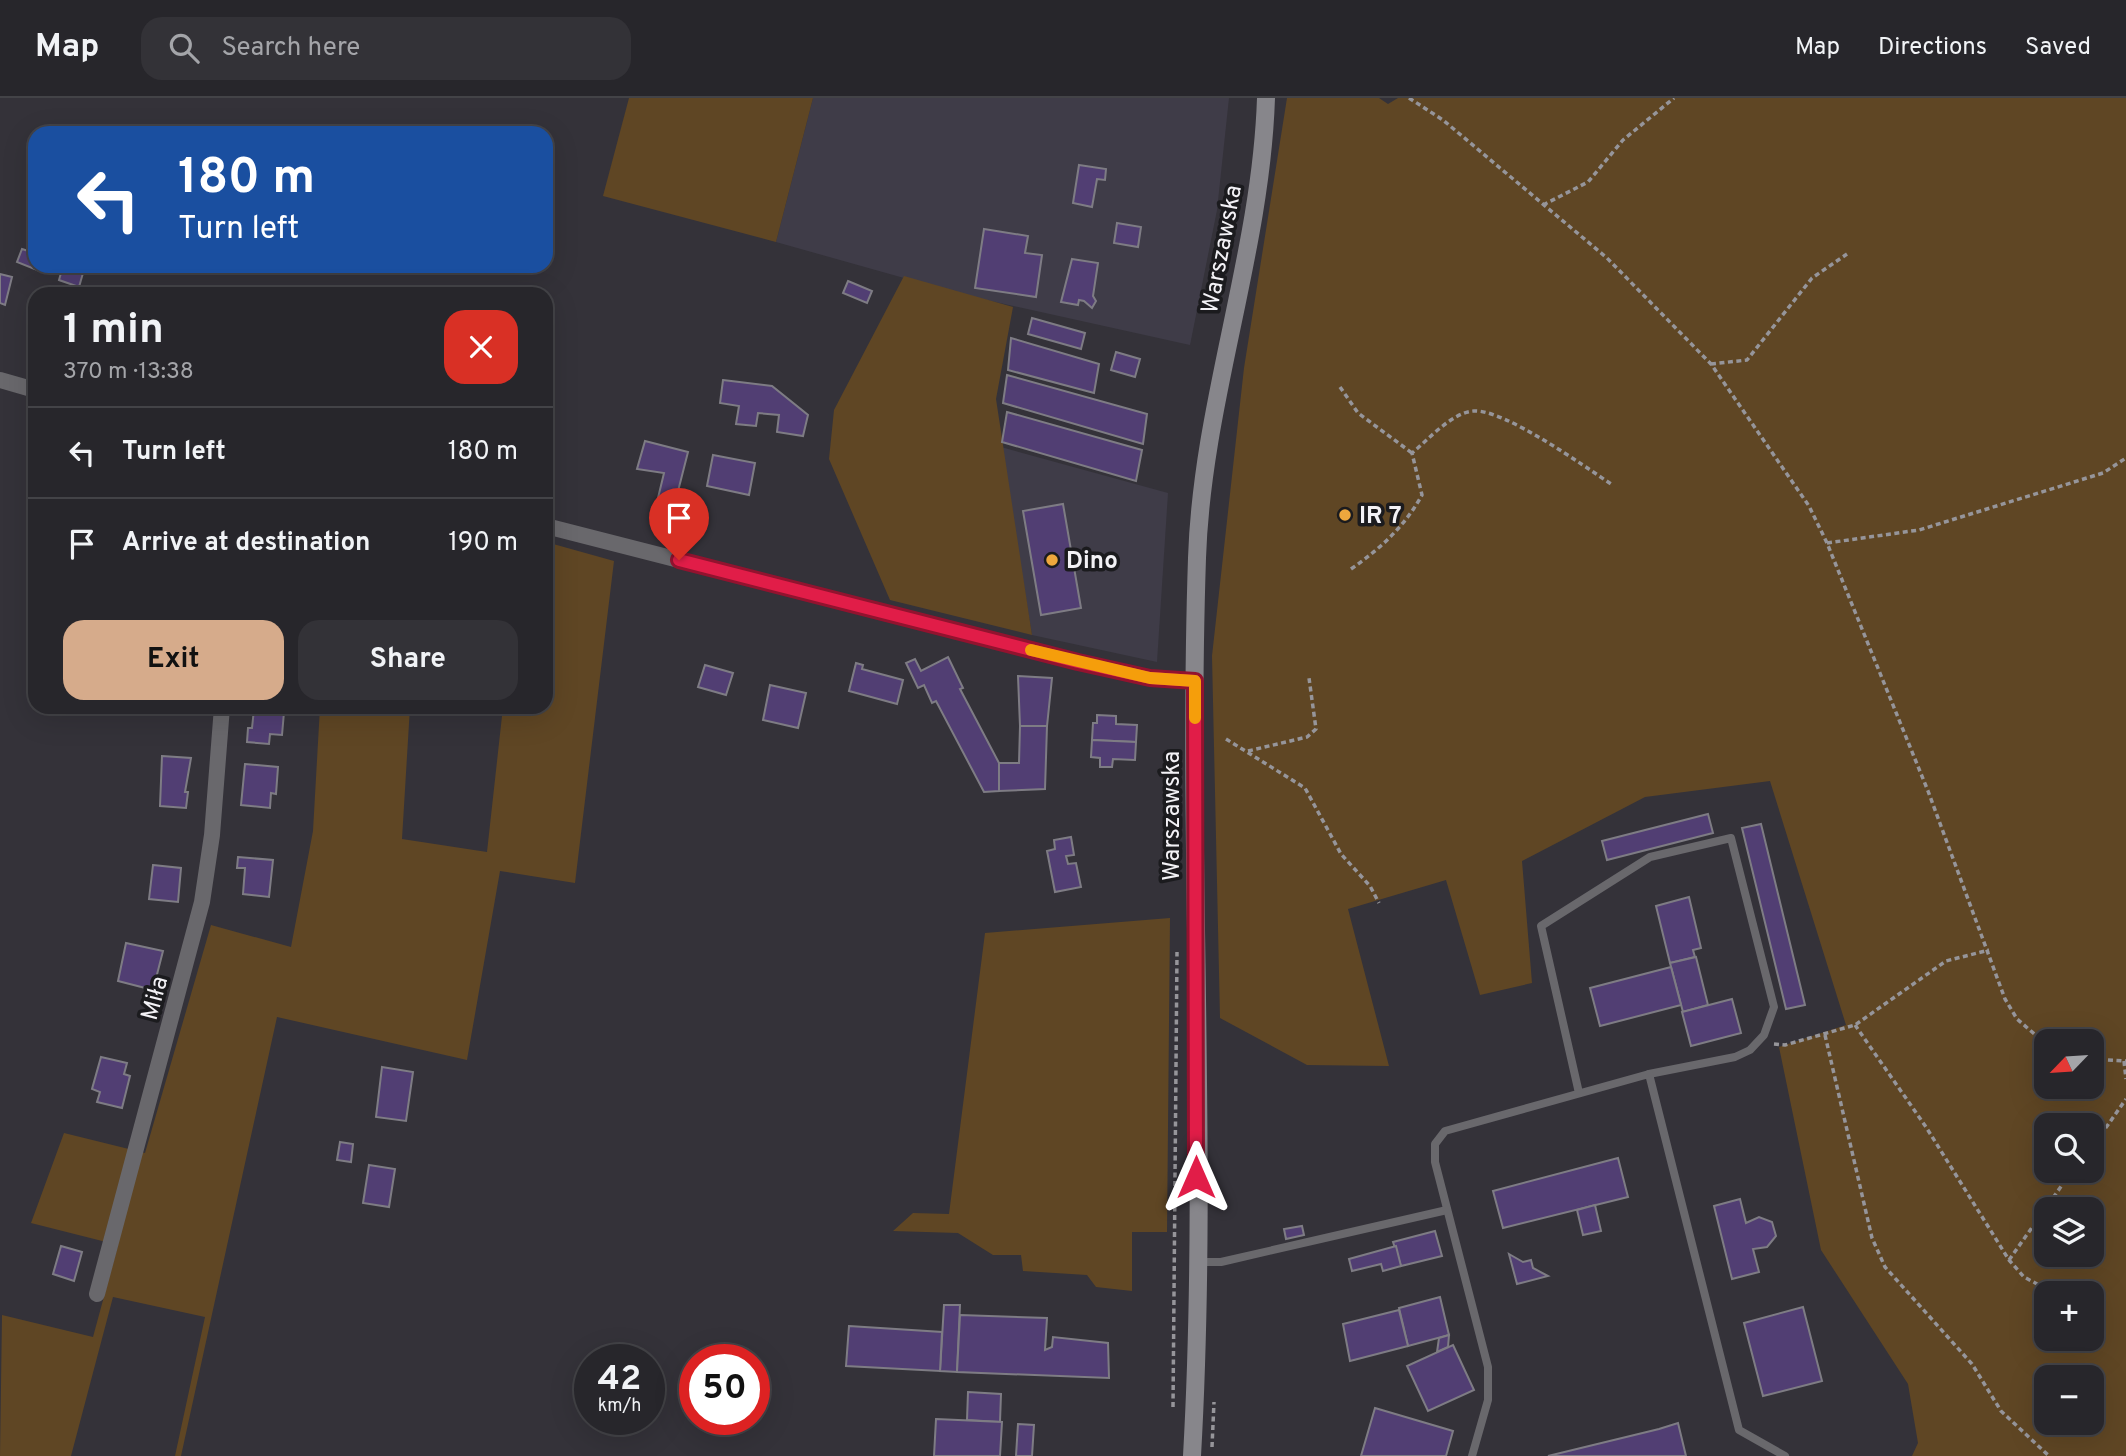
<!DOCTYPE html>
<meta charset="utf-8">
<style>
:root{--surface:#27262b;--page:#333237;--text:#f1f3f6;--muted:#a4a5a9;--line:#434347;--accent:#d6ab8b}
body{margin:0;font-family:Overpass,sans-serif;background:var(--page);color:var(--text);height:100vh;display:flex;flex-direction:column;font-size:26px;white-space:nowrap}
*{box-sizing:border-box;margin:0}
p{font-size:23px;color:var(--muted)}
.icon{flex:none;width:38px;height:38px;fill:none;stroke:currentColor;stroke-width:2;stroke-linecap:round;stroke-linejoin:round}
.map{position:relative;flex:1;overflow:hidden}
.panel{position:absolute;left:28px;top:189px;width:525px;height:427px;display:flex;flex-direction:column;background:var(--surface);border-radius:21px;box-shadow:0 7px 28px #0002,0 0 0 2px var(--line)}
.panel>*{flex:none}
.top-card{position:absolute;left:28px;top:28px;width:525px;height:147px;border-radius:21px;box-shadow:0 7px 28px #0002,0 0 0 2px var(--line);background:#1a4fa0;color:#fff;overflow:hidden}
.needle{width:46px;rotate:245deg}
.controls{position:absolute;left:2034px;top:931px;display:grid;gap:14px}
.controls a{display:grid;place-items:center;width:70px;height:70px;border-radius:14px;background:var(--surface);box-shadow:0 7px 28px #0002,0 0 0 2px var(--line);font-size:35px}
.speed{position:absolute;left:574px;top:1246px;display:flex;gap:14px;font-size:35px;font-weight:700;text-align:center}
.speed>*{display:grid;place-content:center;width:91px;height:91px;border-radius:50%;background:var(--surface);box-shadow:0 7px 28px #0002,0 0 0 2px var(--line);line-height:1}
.speed small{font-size:18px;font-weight:400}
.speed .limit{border:10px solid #d22;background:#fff;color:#111}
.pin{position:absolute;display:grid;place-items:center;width:60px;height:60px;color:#fff;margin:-72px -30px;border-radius:50% 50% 50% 0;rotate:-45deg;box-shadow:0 0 7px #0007}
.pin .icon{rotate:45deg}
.me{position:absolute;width:77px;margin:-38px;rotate:0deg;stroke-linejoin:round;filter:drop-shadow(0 0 5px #0008)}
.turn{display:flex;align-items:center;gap:24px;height:147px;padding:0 35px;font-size:32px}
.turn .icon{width:91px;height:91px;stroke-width:2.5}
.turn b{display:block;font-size:49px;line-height:60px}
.round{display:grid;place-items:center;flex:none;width:74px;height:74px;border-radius:21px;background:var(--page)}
.overview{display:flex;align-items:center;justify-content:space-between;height:119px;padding:0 35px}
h1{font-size:42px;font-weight:700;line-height:52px}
.button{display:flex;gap:14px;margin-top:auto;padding:14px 35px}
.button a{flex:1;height:80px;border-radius:21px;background:var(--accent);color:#111;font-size:28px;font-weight:700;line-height:80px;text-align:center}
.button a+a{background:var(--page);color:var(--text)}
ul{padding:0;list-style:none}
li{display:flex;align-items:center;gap:21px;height:91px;padding:0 35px;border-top:2px solid var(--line)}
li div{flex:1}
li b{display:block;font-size:26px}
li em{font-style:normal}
header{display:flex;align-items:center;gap:42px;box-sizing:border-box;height:98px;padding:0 35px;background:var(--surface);border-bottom:2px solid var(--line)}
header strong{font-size:33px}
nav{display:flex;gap:38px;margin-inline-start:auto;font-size:24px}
.search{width:490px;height:63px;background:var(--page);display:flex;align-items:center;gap:18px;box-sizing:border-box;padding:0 24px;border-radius:21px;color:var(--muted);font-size:26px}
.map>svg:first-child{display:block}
</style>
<header>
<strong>Map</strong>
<div class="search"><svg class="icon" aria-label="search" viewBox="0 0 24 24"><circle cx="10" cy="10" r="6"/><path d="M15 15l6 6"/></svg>Search here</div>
<nav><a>Map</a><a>Directions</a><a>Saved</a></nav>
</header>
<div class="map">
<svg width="2126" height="1358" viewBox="0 0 2126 1358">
<rect width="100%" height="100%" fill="#343239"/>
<!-- built -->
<g fill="#3f3c48">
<path d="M 813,0 L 1229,0 L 1217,112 L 1190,247 L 968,198 L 776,144 Z"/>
<path d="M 1001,349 L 1168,395 L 1157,564 L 1032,537 Z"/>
</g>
<!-- green -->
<g fill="#5f4624" fill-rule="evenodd">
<path d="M 629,0 L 813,0 L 776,144 L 603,98 Z"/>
<path d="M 1287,0 L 1379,0 L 1388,6 L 1398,0 L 2126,0 L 2126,1358 L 1912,1358 L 1918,1345 L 1908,1286 L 1821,1152 L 1779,949 L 1846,927 L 1770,683 L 1645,699 L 1522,763 L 1532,885 L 1480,897 L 1446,782 L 1348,811 L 1389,968 L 1307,967 L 1220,920 L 1212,558 L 1244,270 ZM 2091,943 L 2091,989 L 2046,989 L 2046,943 ZM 2091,1027 L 2091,1073 L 2046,1073 L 2046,1027 ZM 2046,1111 L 2091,1111 L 2091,1157 L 2046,1157 ZM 2046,1195 L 2091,1195 L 2091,1241 L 2046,1241 ZM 2091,1279 L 2091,1325 L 2046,1325 L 2046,1279 Z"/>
<path d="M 904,178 L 1013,209 L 996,301 L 1032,537 L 890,502 L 829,361 L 834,312 Z"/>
<path d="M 546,444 L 614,463 L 575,785 L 500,773 L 467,962 L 277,919 L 181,1358 L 175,1358 L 205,1219 L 113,1199 L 71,1358 L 0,1358 L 2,1217 L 93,1239 L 118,1147 L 31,1125 L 64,1035 L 145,1055 L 211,827 L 291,849 L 313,733 L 320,609 L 410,609 L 402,741 L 487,754 L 503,609 L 546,609 Z"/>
<path d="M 1170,820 L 1167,1134 L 1132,1134 L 1132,1193 L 1096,1189 L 1087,1177 L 1023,1173 L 1021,1157 L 993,1157 L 958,1135 L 893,1133 L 913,1115 L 949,1116 L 985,835 Z"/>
</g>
<!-- building -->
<g fill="#513e73" stroke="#7e7c84" stroke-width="2">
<path d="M 1079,67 L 1106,71 L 1105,82 L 1097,81 L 1092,109 L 1073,105 Z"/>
<path d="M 1117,125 L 1141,129 L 1138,149 L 1114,145 Z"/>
<path d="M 984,131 L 1028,138 L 1025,155 L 1042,157 L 1036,199 L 975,190 Z"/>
<path d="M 22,151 L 35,155 L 37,172 L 17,164 Z"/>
<path d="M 1072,161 L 1098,165 L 1093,198 L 1096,203 L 1092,210 L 1084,203 L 1079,202 L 1078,207 L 1061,204 Z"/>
<path d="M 63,168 L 85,168 L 79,189 L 59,182 Z"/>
<path d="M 0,176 L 12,179 L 5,207 L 0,205 Z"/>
<path d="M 848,183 L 872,193 L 867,205 L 843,195 Z"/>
<path d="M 1032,220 L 1085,235 L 1081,251 L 1028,236 Z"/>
<path d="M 1011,240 L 1099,266 L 1094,295 L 1008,272 Z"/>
<path d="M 1116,254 L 1140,261 L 1135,279 L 1111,272 Z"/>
<path d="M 1007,277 L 1147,316 L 1143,346 L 1003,305 Z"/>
<path d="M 723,282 L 772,288 L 808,317 L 803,338 L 777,334 L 779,317 L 758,315 L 756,328 L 736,326 L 739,308 L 720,305 Z"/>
<path d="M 1007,314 L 1142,352 L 1136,383 L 1002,344 Z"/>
<path d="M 645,343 L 688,354 L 675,405 L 658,400 L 664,375 L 637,371 Z"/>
<path d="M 713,357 L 755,365 L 749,397 L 707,388 Z"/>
<path d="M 1063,406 L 1081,510 L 1041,517 L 1023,413 Z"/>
<path d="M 948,559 L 963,590 L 960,591 L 999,665 L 999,693 L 984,694 L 936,603 L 932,605 L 924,587 L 918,590 L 906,565 L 915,561 L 921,573 Z"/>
<path d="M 856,565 L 863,567 L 862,571 L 903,582 L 897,606 L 849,593 Z"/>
<path d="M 705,567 L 733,575 L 726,597 L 698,589 Z"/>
<path d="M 1018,578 L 1052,580 L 1047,628 L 1020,628 Z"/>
<path d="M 770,587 L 806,595 L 798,630 L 763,622 Z"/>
<path d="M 250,609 L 279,609 L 278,614 L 284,614 L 282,637 L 270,636 L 269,646 L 247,644 L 248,630 L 252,630 L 254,611 Z"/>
<path d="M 1097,617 L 1116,618 L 1116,626 L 1137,627 L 1136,644 L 1092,642 L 1093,625 L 1097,625 Z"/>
<path d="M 1020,628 L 1047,628 L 1045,691 L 999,693 L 999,665 L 1019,665 Z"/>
<path d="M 1092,642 L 1136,644 L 1135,662 L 1113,661 L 1112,669 L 1100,669 L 1100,660 L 1091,659 Z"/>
<path d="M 162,658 L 191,660 L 185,694 L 188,694 L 186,710 L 160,708 Z"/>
<path d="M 245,666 L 278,669 L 276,696 L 271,695 L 270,710 L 241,707 Z"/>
<path d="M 1708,716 L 1713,735 L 1607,762 L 1602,743 Z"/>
<path d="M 1761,726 L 1805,907 L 1786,911 L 1742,730 Z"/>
<path d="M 1071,739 L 1074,757 L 1066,758 L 1068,766 L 1076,765 L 1081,789 L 1055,794 L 1047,753 L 1055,751 L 1054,742 Z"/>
<path d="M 238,759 L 273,762 L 269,799 L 243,796 L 245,770 L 237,770 Z"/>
<path d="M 153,767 L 181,770 L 178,804 L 149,801 Z"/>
<path d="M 1689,799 L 1701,850 L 1693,852 L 1695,859 L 1670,865 L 1656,808 Z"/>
<path d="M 126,845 L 163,853 L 153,892 L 118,883 Z"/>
<path d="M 1696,859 L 1708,907 L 1683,914 L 1670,865 Z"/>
<path d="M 1671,869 L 1681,907 L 1600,928 L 1590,890 Z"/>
<path d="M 1732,901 L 1741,935 L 1691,948 L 1682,914 Z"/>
<path d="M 101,959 L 127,965 L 124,976 L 130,978 L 122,1010 L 97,1004 L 100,994 L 92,991 Z"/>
<path d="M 382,969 L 413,974 L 406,1023 L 376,1019 Z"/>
<path d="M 340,1044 L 353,1046 L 351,1064 L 337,1062 Z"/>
<path d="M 1618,1060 L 1628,1099 L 1503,1130 L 1493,1093 Z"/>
<path d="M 369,1067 L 395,1071 L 389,1109 L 363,1105 Z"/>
<path d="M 1740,1101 L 1746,1125 L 1759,1119 L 1772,1124 L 1776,1138 L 1767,1149 L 1753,1151 L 1759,1174 L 1732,1181 L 1714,1108 Z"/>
<path d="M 1595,1107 L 1601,1133 L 1583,1137 L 1577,1112 Z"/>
<path d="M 1302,1128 L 1304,1137 L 1286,1141 L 1284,1131 Z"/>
<path d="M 1435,1133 L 1442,1158 L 1401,1168 L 1393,1144 Z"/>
<path d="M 61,1148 L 82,1154 L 74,1183 L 53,1176 Z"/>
<path d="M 1396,1148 L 1401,1168 L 1383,1173 L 1381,1166 L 1352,1173 L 1349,1161 Z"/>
<path d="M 1509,1156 L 1523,1164 L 1531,1162 L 1533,1170 L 1548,1178 L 1517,1186 Z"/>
<path d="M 1440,1199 L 1449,1237 L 1408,1248 L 1399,1210 Z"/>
<path d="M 944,1207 L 960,1207 L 957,1274 L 940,1273 Z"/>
<path d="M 1803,1209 L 1822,1283 L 1763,1298 L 1744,1225 Z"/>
<path d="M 1399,1212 L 1408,1248 L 1350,1263 L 1343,1226 Z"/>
<path d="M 960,1217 L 1047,1220 L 1045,1252 L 1052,1249 L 1053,1239 L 1108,1245 L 1109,1280 L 957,1274 Z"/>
<path d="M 849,1228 L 942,1234 L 940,1273 L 846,1268 Z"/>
<path d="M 1449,1237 L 1448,1249 L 1437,1254 L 1439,1240 Z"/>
<path d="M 1453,1247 L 1474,1292 L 1428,1313 L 1407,1268 Z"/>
<path d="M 968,1294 L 1001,1296 L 1000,1324 L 967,1322 Z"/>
<path d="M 1375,1310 L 1453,1333 L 1446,1358 L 1361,1358 Z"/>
<path d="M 936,1321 L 1002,1324 L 1000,1358 L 934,1358 Z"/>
<path d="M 1678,1325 L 1686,1358 L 1548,1358 L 1659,1331 Z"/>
<path d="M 1018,1326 L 1034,1327 L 1032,1358 L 1016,1358 Z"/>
</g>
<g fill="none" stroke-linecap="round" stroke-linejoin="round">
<!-- path -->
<g stroke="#96959a" stroke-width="3.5" stroke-dasharray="5 3.5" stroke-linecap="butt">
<path d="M 1409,0 L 1443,22 L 1607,160 L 1711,266 L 1809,408 L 1827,445 L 1928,693 L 2005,901 L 2017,921 L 2046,946"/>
<path d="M 1543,107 L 1588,84 L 1623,42 L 1674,0"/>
<path d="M 1711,266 L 1747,262 L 1812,180 L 1847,156"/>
<path d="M 1340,289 L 1358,315 L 1412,355"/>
<path d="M 1827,445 L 1919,432 L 2103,375 L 2126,360"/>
<path d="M 1351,471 C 1380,451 1405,428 1422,397 L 1412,355 C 1428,342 1452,314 1474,313 C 1504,311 1584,368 1611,386"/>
<path d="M 1226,641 L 1305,690 L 1341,756 L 1370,788 L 1379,805"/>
<path d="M 1248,653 L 1307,639 L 1316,631 L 1309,580"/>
<path d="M 1855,927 L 1926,1029 L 2009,1162 L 2024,1179 L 2054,1195"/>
<path d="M 1825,937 L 1872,1140 L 1885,1169 L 1972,1266 L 2001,1313 L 2049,1358"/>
<path d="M 1774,946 L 1785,947 L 1855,927 L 1946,863 L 1989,852"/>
<path d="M 2091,961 L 2126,963"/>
<path d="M 2124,963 L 2126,981"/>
<path d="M 2091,1051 L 2126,1001"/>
<path d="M 2009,1162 L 2072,1073"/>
<path d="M 1173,1309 L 1177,854"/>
<path d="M 1212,1349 L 1214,1304"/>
</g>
<!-- lane -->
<g stroke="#69686c" stroke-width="8">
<path d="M 1579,995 L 1541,828 L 1650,759 L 1731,740 L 1774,909 L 1764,937 L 1750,952 L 1735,959 L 1649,976"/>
<path d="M 1197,1164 L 1221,1164 L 1447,1112"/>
<path d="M 1472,1358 L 1488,1302 L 1488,1269 L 1435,1064 L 1435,1046 L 1445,1033 L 1649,976 L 1739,1332 L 1785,1358"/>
</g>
<!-- street -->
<g stroke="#69686c" stroke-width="16">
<path d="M 0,282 L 35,292"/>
<path d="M 546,428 L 1078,564 L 1150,580 L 1195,583"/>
<path d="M 97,1196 L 202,804 L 212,737 L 222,609"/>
</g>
<!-- secondary -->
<path stroke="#87868b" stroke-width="18" d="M 1192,1358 C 1209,1059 1187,759 1197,460 C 1202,304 1261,156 1266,0"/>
</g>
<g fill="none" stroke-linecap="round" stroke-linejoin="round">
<defs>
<path id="route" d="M 679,462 L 1078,564 L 1150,580 L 1195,583 L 1196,1079"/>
</defs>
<!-- route casing -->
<use href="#route" stroke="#92132f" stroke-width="18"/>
<!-- route -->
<use href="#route" stroke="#e11d48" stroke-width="12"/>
<!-- slow -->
<path stroke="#f59e0b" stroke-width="12" d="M 1031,552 L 1150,580 L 1195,583 L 1195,620"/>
</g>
<!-- markers -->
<g fill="#eea73d" stroke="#1b1b1e" stroke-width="2.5">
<circle cx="1345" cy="417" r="7"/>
<circle cx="1052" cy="462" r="7"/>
</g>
<g text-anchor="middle" stroke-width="7" stroke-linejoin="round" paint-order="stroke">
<!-- street labels -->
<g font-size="24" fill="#f3f2f6" stroke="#1b1b1e">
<text transform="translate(1221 151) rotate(-79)" y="8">Warszawska</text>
<text transform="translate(1171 718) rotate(-90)" y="8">Warszawska</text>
<text transform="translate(154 900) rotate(-75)" y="8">Miła</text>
</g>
<!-- poi labels -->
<g font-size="24" font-weight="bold" fill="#f3f2f6" stroke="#1b1b1e" text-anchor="start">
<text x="1359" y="425">IR 7</text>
<text x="1066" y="470">Dino</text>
</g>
</g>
</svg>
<div class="controls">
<a><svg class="needle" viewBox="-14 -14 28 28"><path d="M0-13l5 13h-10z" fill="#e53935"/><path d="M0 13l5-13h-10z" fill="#a4a5a9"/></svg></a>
<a><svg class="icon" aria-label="search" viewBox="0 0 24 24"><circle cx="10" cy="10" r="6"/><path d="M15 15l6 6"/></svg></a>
<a><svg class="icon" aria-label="layers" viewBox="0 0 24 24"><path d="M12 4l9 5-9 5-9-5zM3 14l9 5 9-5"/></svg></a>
<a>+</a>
<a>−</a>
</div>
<div class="speed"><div>42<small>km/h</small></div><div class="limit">50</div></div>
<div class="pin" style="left:679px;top:462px;background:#d93025"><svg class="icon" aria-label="arrive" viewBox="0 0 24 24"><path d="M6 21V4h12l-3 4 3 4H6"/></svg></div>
<svg class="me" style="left:1196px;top:1079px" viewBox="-20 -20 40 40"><path d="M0-17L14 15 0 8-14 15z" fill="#e11d48" stroke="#fff" stroke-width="4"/></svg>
<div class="top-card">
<div class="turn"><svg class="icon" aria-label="left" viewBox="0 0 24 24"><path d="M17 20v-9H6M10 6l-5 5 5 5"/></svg><div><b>180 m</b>Turn left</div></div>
</div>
<section class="panel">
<div class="overview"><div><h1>1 min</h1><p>370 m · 13:38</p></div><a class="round" style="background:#d93025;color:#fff"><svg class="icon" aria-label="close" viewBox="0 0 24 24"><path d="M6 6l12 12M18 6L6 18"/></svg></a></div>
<ul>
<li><svg class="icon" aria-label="left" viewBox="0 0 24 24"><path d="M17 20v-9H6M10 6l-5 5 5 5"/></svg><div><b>Turn left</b></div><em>180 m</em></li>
<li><svg class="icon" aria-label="arrive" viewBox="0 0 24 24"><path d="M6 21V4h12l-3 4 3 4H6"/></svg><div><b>Arrive at destination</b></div><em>190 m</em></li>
</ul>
<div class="button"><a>Exit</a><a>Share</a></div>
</section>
</div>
